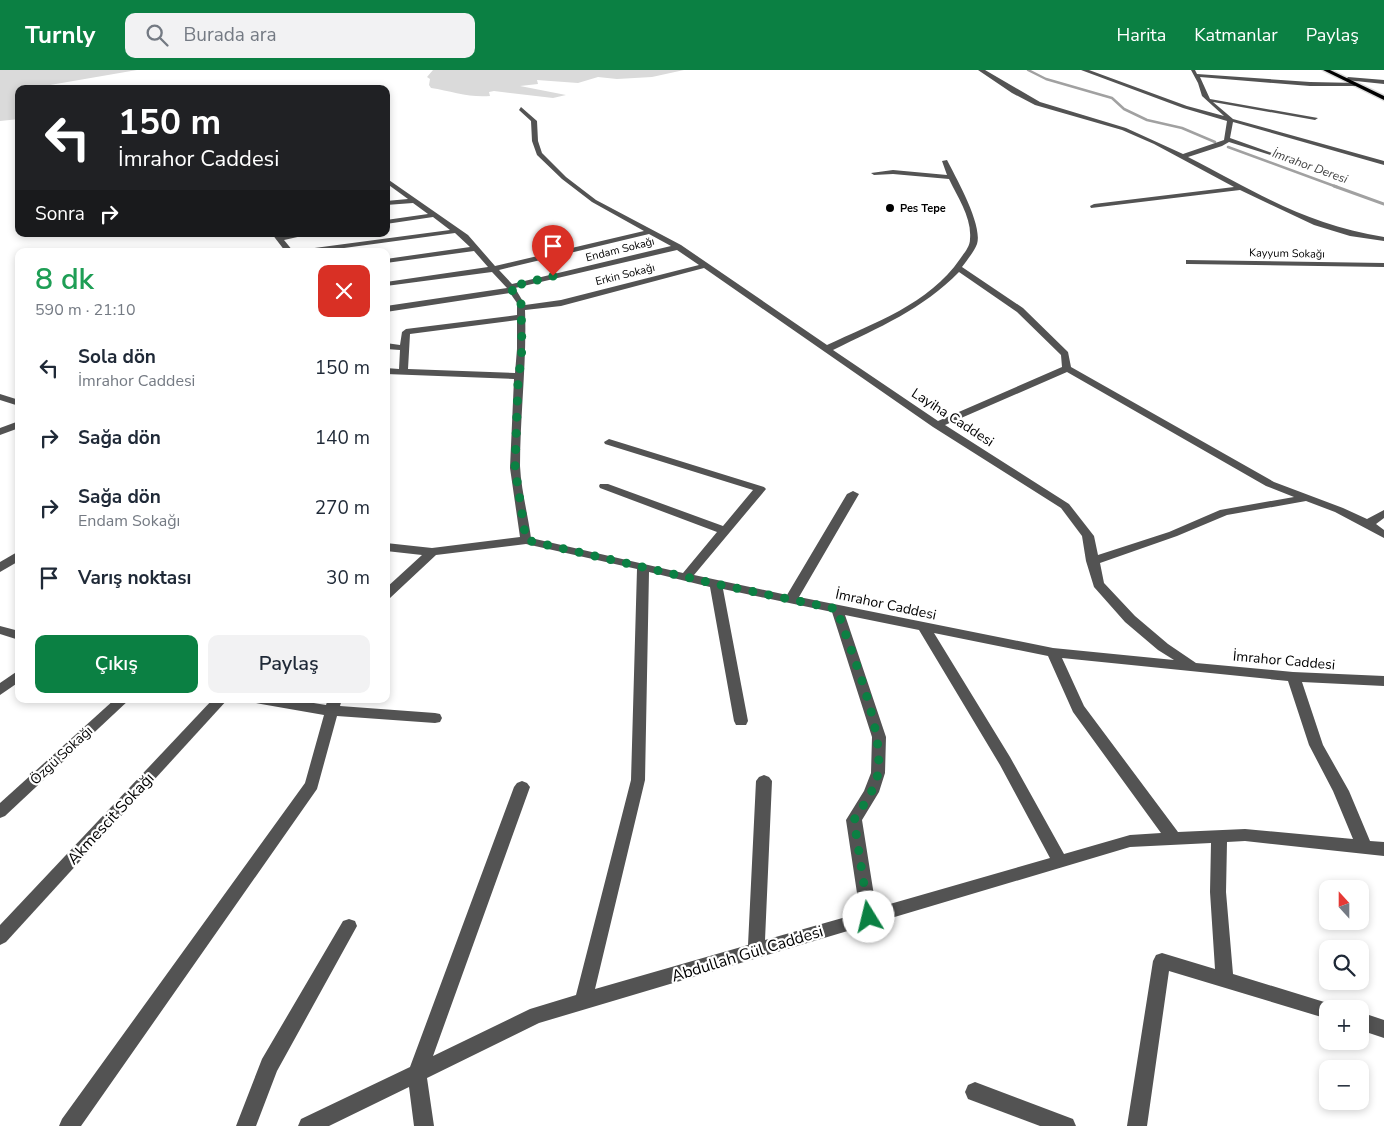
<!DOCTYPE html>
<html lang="tr">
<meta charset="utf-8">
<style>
:root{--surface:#fff;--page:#f2f2f3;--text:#1f2937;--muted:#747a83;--accent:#0b8043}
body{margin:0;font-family:"Nunito Sans",sans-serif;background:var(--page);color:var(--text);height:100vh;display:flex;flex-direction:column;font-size:19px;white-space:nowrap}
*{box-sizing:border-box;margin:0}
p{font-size:16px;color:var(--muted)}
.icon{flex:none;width:28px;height:28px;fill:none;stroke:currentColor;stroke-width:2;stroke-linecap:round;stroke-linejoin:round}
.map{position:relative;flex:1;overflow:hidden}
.drawer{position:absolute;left:15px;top:178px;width:375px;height:455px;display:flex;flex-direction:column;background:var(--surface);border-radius:10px;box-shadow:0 2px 8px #0003}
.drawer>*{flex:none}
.banner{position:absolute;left:15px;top:15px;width:375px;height:152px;border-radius:10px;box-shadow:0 2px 8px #0003;background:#202124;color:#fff;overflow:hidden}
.needle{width:32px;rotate:339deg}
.fabs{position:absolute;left:1319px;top:810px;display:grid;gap:10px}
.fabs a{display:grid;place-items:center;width:50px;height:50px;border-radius:10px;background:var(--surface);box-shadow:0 2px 8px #0003;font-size:25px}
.pin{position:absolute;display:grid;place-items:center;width:42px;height:42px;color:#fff;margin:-51px -21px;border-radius:50% 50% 50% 0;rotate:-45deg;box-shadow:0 0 5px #0007}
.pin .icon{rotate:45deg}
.me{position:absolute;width:55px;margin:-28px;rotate:351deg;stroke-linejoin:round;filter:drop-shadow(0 0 4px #0008)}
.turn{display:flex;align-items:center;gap:18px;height:105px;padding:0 20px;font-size:22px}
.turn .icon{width:65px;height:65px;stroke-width:2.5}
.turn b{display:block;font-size:35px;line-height:42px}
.then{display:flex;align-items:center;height:48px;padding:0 20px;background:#0003;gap:10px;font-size:19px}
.round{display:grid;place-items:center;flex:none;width:52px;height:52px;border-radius:10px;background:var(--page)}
.summary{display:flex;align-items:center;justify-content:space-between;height:85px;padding:0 20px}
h1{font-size:30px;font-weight:600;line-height:38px;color:#1e9e55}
.button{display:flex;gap:10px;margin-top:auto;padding:10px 20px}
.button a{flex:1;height:58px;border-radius:10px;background:var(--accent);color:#fff;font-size:20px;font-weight:600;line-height:58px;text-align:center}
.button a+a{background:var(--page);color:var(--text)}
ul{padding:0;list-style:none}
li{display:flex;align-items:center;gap:15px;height:70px;padding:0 20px}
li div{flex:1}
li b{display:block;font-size:19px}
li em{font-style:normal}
header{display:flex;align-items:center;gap:30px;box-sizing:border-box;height:70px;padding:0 25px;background:var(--accent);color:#fff}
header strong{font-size:24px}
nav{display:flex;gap:28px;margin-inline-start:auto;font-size:18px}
.search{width:350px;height:45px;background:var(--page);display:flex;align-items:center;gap:12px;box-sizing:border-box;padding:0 18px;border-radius:10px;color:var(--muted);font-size:19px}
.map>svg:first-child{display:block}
</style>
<header>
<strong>Turnly</strong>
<div class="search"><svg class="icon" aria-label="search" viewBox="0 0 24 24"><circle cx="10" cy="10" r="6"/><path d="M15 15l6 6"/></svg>Burada ara</div>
<nav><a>Harita</a><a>Katmanlar</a><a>Paylaş</a></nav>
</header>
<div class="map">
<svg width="1384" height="1056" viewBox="0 0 1384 1056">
<rect width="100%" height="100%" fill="#fff"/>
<!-- green -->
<g fill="#dadada">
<path d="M 0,0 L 137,0 L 50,15 L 62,15 L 53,19 L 19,19 L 19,49 L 0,51 Z"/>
<path d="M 433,0 L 684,0 L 652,7 L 617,9 L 598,7 L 578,13 L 537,10 L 538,14 L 520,16 L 566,25 L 553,28 L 494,21 L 489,22 L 490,26 C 470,28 451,21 431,18 L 429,15 L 430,9 L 427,7 Z"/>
</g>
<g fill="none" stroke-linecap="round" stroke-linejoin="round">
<!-- stream-far1 -->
<g stroke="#a1a1a1" stroke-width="2.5">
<path d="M 1028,0 L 1046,9 L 1112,28 L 1124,39 L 1147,50 L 1182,58 L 1215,72"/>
<path d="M 1228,77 L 1337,117"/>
</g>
<!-- stream -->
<path stroke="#a1a1a1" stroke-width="3" d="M 1334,116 L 1384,134"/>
<defs>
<path id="major" d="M 1323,0 L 1330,0 L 1384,26 L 1384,30 Z"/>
</defs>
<!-- major casing -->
<use href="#major" stroke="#dbdbdb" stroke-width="3"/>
<!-- minor -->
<g fill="#535353" fill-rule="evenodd">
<path d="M 978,0 L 985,0 L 1040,32 L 1126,58 L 1183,84 L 1224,70 L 1227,51 L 1183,38 L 1081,0 L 1089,0 L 1187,36 L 1224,46 L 1202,26 L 1198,13 L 1191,0 L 1195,0 L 1197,4 L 1310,12 L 1357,13 L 1355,16 L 1310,16 L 1200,7 L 1210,29 L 1318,48 L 1315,50 L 1213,32 L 1233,49 L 1384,91 L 1384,95 L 1233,52 L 1230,68 L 1283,87 L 1283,89 L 1229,72 L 1222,76 L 1188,87 C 1256,122 1306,155 1384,167 L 1384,171 L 1350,166 L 1314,155 L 1240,120 L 1091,138 L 1090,136 L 1094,134 L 1234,117 L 1154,74 L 1122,60 L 1035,35 L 1012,23 Z"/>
<path d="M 1348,7 L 1384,10 L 1384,14 L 1346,10 Z"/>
<path d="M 521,37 L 537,51 L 538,71 L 542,83 L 566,107 L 596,130 L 681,175 L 827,275 C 874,253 929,234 960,189 C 964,183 970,177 970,169 C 972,148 958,128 949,109 L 893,104 L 874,105 L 871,103 L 893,100 L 947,105 L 942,91 L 947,90 C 956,108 983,155 977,174 C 974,182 967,190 962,197 L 1023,238 L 1068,282 L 1071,297 L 1274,412 L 1343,438 L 1367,449 L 1384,440 L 1384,448 L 1376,454 L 1384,460 L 1384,468 L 1335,442 L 1306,431 L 1227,445 L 1177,466 L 1100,493 L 1104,513 L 1135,546 L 1168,574 L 1196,593 L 1293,602 L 1384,606 L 1384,616 L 1302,612 L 1323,675 L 1349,721 L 1370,771 L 1384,772 L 1384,786 L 1245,771 L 1227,772 L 1226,822 L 1233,904 L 1334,935 L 1336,939 L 1328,939 L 1328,949 L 1169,901 L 1147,1056 L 1127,1056 L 1153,891 L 1156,885 L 1162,883 L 1215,899 L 1210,822 L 1211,773 L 1130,777 L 539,953 L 427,1008 L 434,1056 L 414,1056 L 409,1017 L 329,1056 L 298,1056 L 301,1049 L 410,997 L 514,717 L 517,713 L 522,711 L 527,713 L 530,717 L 433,986 L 530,939 L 576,925 L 631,710 L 637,499 L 526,474 L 436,485 L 390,528 L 386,529 L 386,518 L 422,485 L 386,481 L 386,473 L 432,478 L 520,467 L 510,398 L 514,309 L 386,304 L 386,298 L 399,299 L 400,280 L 386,279 L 386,273 L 400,275 L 402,262 L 406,259 L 517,245 L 517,233 L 510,223 L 386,242 L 386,236 L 507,218 L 492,202 L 386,216 L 386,212 L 488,197 L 474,181 L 386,193 L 386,189 L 470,177 L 455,163 L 322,181 L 303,181 L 307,179 L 450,160 L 433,147 L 386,154 L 386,150 L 428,144 L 413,133 L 386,135 L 386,131 L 408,129 L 386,113 L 386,108 L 468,165 L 495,196 L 644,161 L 592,132 L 562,109 L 537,85 L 532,71 L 531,51 L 519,40 ZM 649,164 L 671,176 L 512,214 L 499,200 ZM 677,180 L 699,195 L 561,230 L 525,235 L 515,218 ZM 704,198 L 933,357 L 1061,438 L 1082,466 L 1086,491 L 1094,517 L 1125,552 L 1158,580 L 1174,590 L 1053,578 L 799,527 L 859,424 L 853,421 L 847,424 L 787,525 L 694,505 L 766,419 L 764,417 L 609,369 L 604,372 L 605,374 L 753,420 L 723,456 L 608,414 L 600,414 L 599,416 L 600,418 L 717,462 L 683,503 L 531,468 C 528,445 521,419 520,396 C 520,344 527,291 525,240 L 561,236 ZM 959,202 L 1017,242 L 1061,285 L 1062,297 L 938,351 L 833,280 C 878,258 923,239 959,202 ZM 517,250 L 517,279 L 515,303 L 408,299 L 410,264 ZM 1067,302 L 1266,416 L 1294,427 L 1220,440 L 1169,462 L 1098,485 L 1094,466 L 1069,434 L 945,355 ZM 649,502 L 710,517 L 734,651 L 736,655 L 746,655 L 748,651 L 723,519 L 832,542 L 872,667 L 871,703 L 864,721 L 846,750 L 860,843 L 765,870 L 772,711 L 769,707 L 764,705 L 759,707 L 756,711 L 748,875 L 595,919 L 645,710 ZM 845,545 L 919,560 L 1000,695 L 1050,788 L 876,838 L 862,750 L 879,722 L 885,703 L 886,667 ZM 934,563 L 1048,586 L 1073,642 L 1161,763 L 1130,765 L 1064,784 L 1010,687 ZM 1062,588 L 1288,611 L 1309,675 L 1333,721 L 1353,769 L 1245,759 L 1178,762 L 1084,636 Z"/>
<path d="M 272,164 L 311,164 L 284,170 L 293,181 L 285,181 Z"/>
<path d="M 1186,190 L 1384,193 L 1384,197 L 1189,194 L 1186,194 Z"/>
<path d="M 0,324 L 19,330 L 19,336 L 0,330 Z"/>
<path d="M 19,351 L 19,358 L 0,365 L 0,358 Z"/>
<path d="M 19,481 L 19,491 L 0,502 L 0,492 Z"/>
<path d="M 0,556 L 19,561 L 19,570 L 0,564 Z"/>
<path d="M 19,600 L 19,612 L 0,625 L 0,613 Z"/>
<path d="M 115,629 L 130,629 L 5,746 L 0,748 L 0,733 Z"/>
<path d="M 213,629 L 228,629 L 6,872 L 0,875 L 0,855 Z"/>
<path d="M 254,629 L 289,629 L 326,635 L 328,629 L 342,629 L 340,636 L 435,643 L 440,644 L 442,648 L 440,652 L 435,653 L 337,646 L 317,719 L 81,1056 L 59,1056 L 62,1049 L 305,713 L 324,645 L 261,634 L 256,633 Z"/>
<path d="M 349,849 L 355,851 L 357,856 L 277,1001 L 256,1056 L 236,1056 L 262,989 L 343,851 Z"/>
<path d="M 1360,942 L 1384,950 L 1384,968 L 1360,960 Z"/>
<path d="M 975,1012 L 1073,1049 L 1076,1056 L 1040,1056 L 968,1029 L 965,1022 L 968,1015 Z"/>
</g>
<!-- major -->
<use href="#major" fill="#000" fill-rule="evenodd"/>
</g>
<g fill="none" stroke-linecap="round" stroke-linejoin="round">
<!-- route -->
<path stroke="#0b8043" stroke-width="9" stroke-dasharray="0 16.2" d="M 553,206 L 510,217 L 521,233 L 522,279 L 518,314 L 515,398 L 526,470 L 716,514 L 837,539 C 851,583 884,658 878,702 C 876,719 863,735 854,750 L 869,847"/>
</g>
<!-- markers -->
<circle fill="#000" stroke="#fff" stroke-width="2" cx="890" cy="138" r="5"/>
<g text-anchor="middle" stroke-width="4.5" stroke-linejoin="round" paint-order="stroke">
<!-- far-poi labels -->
<g font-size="11" font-weight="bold" fill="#000" stroke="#fff" text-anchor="start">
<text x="900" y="142">Pes Tepe</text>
</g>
<!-- far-street labels -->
<g font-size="11" fill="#000" stroke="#fff">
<text transform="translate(620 179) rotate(-14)" y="4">Endam Sokağı</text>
<text transform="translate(1287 183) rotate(1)" y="4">Kayyum Sokağı</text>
<text transform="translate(625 204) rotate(-14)" y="4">Erkin Sokağı</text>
</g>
<!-- far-water labels -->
<g font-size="12" font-style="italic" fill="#424242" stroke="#fff">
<text transform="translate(1310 96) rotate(20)" y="4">İmrahor Deresi</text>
</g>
<!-- street labels -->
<g font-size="14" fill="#000" stroke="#fff">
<text transform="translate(953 347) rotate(33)" y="5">Layiha Caddesi</text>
<text transform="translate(886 534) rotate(12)" y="5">İmrahor Caddesi</text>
<text transform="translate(1284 590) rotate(5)" y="5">İmrahor Caddesi</text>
<text transform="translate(61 685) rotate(-43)" y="5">Özgü Sokağı</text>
</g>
<!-- near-street labels -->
<g font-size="16" fill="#000" stroke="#fff">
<text transform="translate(110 748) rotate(-47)" y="6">Akmescit Sokağı</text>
<text transform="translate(747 883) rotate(-17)" y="6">Abdullah Gül Caddesi</text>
</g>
</g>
</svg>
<div class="fabs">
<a><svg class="needle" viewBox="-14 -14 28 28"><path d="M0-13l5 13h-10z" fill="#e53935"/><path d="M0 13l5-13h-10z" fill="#747a83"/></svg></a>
<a><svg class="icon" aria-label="search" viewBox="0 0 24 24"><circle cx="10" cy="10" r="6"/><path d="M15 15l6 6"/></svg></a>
<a>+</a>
<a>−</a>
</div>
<div class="pin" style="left:553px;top:206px;background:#d93025"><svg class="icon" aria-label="arrive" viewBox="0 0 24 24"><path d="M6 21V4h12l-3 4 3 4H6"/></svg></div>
<svg class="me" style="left:869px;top:847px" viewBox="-20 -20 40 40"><circle r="19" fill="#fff"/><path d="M0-13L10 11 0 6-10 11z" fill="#0b8043"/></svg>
<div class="banner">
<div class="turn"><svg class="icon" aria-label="left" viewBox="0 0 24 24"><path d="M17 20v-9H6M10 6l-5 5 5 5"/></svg><div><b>150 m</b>İmrahor Caddesi</div></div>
<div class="then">Sonra<svg class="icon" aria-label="right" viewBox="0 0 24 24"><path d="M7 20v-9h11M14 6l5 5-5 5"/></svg></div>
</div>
<section class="drawer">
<div class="summary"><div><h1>8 dk</h1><p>590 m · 21:10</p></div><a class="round" style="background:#d93025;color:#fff"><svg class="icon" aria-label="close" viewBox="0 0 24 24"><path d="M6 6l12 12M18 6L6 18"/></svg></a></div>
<ul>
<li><svg class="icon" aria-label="left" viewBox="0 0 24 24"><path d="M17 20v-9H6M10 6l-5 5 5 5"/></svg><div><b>Sola dön</b><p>İmrahor Caddesi</p></div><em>150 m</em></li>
<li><svg class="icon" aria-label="right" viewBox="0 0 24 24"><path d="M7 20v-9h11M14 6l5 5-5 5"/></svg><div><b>Sağa dön</b></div><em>140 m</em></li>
<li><svg class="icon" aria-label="right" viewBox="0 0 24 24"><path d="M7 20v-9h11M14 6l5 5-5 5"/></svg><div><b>Sağa dön</b><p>Endam Sokağı</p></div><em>270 m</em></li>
<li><svg class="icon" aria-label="arrive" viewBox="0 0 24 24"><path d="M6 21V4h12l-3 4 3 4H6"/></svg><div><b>Varış noktası</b></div><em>30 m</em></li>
</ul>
<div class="button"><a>Çıkış</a><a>Paylaş</a></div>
</section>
</div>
